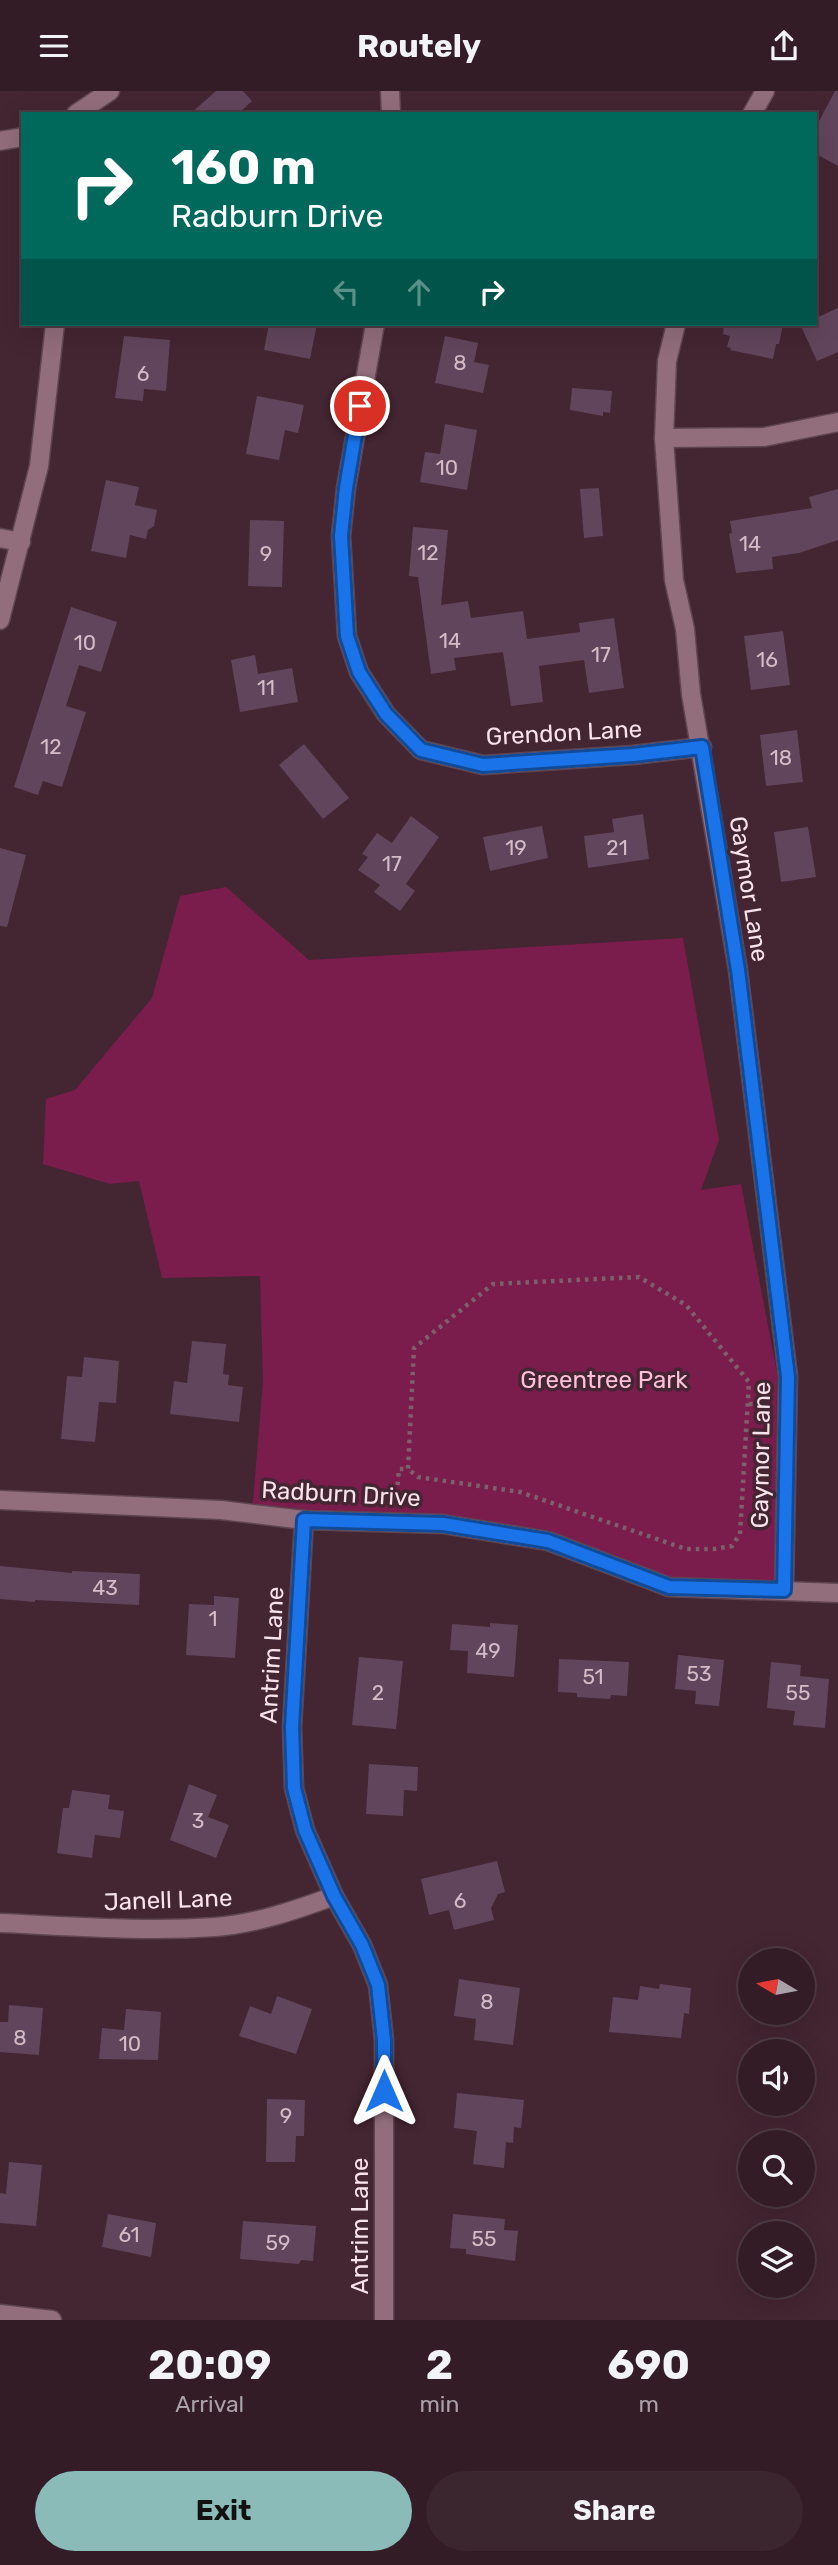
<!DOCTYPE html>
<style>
:root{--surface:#331c26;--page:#3b252e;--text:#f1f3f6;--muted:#a9a1a7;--line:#4e3a43;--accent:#8bbbb9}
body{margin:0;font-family:Rubik,sans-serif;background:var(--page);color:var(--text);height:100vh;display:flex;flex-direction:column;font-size:26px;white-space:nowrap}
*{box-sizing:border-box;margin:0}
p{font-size:23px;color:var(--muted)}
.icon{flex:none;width:38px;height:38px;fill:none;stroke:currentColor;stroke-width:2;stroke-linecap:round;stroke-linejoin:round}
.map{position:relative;height:2229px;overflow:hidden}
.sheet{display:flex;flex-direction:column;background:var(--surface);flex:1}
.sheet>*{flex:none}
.guide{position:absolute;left:21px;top:21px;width:796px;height:214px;border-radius:0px;box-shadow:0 7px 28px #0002,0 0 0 2px var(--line);background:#00695c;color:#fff;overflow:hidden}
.needle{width:46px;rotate:280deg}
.fabs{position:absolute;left:738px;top:1857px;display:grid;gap:14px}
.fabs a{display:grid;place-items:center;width:77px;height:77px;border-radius:50%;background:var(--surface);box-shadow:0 7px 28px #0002,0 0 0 2px var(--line);font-size:35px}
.pin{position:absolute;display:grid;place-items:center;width:60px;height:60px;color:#fff;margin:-30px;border:4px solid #fff;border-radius:50%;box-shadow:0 2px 7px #0007}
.me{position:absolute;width:77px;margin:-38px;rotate:0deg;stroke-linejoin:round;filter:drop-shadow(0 0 5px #0008)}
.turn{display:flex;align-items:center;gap:24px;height:147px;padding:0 35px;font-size:32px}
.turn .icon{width:91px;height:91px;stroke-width:2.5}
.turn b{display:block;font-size:49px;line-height:60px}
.lanes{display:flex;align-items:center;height:66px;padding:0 35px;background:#0003;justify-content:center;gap:35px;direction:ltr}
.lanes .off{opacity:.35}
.eta{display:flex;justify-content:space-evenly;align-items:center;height:119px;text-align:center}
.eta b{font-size:42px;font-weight:700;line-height:49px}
.button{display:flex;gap:14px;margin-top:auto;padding:14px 35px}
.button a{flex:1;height:80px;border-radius:42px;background:var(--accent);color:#111;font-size:28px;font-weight:700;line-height:80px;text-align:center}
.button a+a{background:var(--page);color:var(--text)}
header{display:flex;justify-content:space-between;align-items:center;height:91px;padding:0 35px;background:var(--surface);font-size:32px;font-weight:700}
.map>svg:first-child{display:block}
</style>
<header><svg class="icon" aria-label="menu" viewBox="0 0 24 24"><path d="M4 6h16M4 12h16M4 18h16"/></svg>Routely<svg class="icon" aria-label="share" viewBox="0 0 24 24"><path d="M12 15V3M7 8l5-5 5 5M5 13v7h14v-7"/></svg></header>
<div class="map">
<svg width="838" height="2229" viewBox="0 0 838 2229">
<rect width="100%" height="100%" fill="#442532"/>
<!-- green -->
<path fill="#7a1d4d" d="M 226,796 L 309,869 L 683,847 L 719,1049 L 701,1099 L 741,1093 L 777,1282 L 775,1490 L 669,1496 L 548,1450 L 252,1423 L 263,1290 L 260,1185 L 162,1187 L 139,1090 L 110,1093 L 43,1073 L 46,1008 L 75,999 L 152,907 L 180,805 Z"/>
<!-- building -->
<g fill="#61455c">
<path d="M 216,0 L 243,0 L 252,10 L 238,23 L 190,23 Z"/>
<path d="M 835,0 L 838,0 L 838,75 L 816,63 L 816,36 Z"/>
<path d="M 838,217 L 838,261 L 817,270 L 800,233 L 816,233 L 816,227 Z"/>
<path d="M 269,233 L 317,233 L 310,268 L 264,259 Z"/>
<path d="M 724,233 L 783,233 L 779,253 L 776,253 L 773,268 L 730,259 L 731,257 L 727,256 L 730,245 L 723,243 Z"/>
<path d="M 124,245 L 170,249 L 166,300 L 144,298 L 143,310 L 115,307 Z"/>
<path d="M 445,245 L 478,252 L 474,271 L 489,274 L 483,302 L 435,292 Z"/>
<path d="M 572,297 L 612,300 L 610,322 L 603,321 L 603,325 L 570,319 Z"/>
<path d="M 257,305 L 304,314 L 298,342 L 285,339 L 279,369 L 246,363 Z"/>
<path d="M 445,333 L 477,339 L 467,399 L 420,391 L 425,361 L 440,363 Z"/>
<path d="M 106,389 L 139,396 L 135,414 L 157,419 L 154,435 L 148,439 L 146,448 L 130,444 L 126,467 L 91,460 Z"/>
<path d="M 599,397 L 603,445 L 584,447 L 580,398 Z"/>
<path d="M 838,398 L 838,449 L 799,462 L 772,466 L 773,478 L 736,482 L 729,443 L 732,442 L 730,430 L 812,417 L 809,406 Z"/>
<path d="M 250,429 L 284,430 L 282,496 L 248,495 Z"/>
<path d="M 413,436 L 448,439 L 441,514 L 468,510 L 471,527 L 523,520 L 527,548 L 580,541 L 579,532 L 614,527 L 624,597 L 589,602 L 584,569 L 539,575 L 543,611 L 511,615 L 503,561 L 454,567 L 456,579 L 431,583 L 418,486 L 409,485 Z"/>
<path d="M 71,516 L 117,531 L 101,581 L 79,574 L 66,615 L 86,621 L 62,696 L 43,690 L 38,704 L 14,696 Z"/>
<path d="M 783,540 L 790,594 L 751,599 L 744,545 Z"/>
<path d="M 255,564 L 258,583 L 292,577 L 298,611 L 240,621 L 231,569 Z"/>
<path d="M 797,639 L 803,691 L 766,695 L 760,644 Z"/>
<path d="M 304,653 L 349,707 L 323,728 L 279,674 Z"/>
<path d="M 643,723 L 649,768 L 588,777 L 584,745 L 614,741 L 612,728 Z"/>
<path d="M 411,725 L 439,746 L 406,793 L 415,800 L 400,820 L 374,801 L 380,794 L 358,779 L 368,766 L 362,763 L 377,742 L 392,752 Z"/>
<path d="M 542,735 L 548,767 L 490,780 L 483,746 Z"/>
<path d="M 808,736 L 816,786 L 781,791 L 774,741 Z"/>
<path d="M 0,757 L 26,764 L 7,836 L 0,835 Z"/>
<path d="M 192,1250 L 226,1253 L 223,1283 L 229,1284 L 228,1294 L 243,1296 L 239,1331 L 170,1323 L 174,1290 L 187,1292 Z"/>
<path d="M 84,1266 L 119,1270 L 116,1312 L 99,1311 L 95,1351 L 61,1348 L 67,1285 L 82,1286 Z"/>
<path d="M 0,1475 L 72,1482 L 72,1480 L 140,1483 L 139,1514 L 35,1509 L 35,1511 L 0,1508 Z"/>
<path d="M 214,1505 L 239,1507 L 235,1567 L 186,1564 L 189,1513 L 214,1514 Z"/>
<path d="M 490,1532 L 518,1534 L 514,1586 L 467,1582 L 468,1560 L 450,1559 L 452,1533 L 490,1536 Z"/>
<path d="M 678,1564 L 724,1569 L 719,1615 L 695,1613 L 696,1600 L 675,1598 Z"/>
<path d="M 359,1566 L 403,1570 L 396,1638 L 352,1634 Z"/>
<path d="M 559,1568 L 629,1571 L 627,1605 L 611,1604 L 610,1608 L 577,1606 L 577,1602 L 558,1601 Z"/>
<path d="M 771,1571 L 801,1574 L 800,1585 L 829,1588 L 825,1637 L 793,1634 L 795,1620 L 767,1617 Z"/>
<path d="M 369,1673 L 418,1676 L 417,1700 L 404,1699 L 403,1725 L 366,1723 Z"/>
<path d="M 189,1693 L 217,1704 L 208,1726 L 229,1734 L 216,1767 L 170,1749 Z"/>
<path d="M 72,1699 L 110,1704 L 108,1718 L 124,1720 L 120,1747 L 95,1744 L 92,1767 L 57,1762 L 63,1717 L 69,1717 Z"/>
<path d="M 497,1770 L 505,1801 L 498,1803 L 491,1817 L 494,1829 L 454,1839 L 449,1819 L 429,1824 L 421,1788 Z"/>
<path d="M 459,1888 L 520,1897 L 513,1954 L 474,1949 L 476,1928 L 454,1925 Z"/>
<path d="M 660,1893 L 691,1897 L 689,1923 L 684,1922 L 681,1947 L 609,1941 L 613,1906 L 638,1909 L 640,1895 L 659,1898 Z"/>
<path d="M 277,1905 L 312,1918 L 296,1963 L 239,1945 L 250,1915 L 271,1923 Z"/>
<path d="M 9,1914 L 43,1917 L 39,1964 L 0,1961 L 0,1931 L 8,1931 Z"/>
<path d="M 126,1918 L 161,1921 L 158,1969 L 99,1968 L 102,1937 L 124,1939 Z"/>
<path d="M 457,2002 L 524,2009 L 521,2037 L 514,2036 L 513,2052 L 506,2051 L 504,2077 L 473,2073 L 477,2040 L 454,2037 Z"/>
<path d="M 267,2008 L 305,2009 L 304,2045 L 296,2045 L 295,2071 L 266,2071 Z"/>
<path d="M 9,2071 L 42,2074 L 36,2135 L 0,2132 L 0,2102 L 6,2103 Z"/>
<path d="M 108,2123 L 156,2132 L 151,2166 L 102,2156 Z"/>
<path d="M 453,2123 L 505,2128 L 504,2139 L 518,2140 L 515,2170 L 466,2163 L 466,2158 L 450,2157 Z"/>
<path d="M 243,2130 L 316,2135 L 313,2170 L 301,2169 L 299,2173 L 240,2168 Z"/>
</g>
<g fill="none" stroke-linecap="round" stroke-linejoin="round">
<defs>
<g id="minor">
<path d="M 390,0 L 391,23"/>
<path d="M 76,23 L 110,0"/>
<path d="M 752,23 L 765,0"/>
<path d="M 0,50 L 23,46"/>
<path d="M 375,233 L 346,397 L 341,445 L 347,545 L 359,581 L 386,623 L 421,659 L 483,674 L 633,664 L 702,656"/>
<path d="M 676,233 L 667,270 L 664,347 L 674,489 L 685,538 L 691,603 L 738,879 L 788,1285 L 784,1499"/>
<path d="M 664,347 L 764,346 L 838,331"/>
<path d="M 0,447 L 21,451"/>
<path d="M 0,529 L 39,375 L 55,233"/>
<path d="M 0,1409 L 221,1419 L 304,1429 L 443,1433 L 548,1450 L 669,1496 L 838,1502"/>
<path d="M 304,1429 L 292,1636 L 294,1697 L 305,1739 L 334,1805 L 362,1854 L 378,1894 L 384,1949 L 384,2229"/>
<path d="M 0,1832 C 71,1835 144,1841 215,1836 C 255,1833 296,1819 334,1805"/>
<path d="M 0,2223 L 52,2229"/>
</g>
</defs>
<!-- minor casing -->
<use href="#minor" stroke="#5f4550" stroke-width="21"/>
<!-- path -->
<g stroke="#7d606c" stroke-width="4.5" stroke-dasharray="3.5 5" stroke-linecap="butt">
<path d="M 749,1313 L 769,1313"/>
<path d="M 396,1411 L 399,1378 L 408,1378 L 414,1257 L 493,1193 L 639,1186 L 686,1214 L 749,1291 L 740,1443 L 732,1455 L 714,1458 L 686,1458 L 520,1401 L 418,1386 L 408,1378"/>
</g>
<!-- minor -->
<use href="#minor" stroke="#926d7c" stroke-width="18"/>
</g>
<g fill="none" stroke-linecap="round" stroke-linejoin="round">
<defs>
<path id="route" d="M 360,315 L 346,397 L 341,445 L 347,545 L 359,581 L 386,623 L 421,659 L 483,674 L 633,664 L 702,656 L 738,879 L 788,1286 L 784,1499 L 669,1496 L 548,1450 L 443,1433 L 304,1429 L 292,1636 L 294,1697 L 305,1739 L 334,1805 L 362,1854 L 378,1894 L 384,1949 L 384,2000"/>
</defs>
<!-- route casing -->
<use href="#route" stroke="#114b97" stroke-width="18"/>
<!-- route -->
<use href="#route" stroke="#1a73e8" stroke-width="12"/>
</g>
<g text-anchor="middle" stroke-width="7" stroke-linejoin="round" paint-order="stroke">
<!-- number labels -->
<g font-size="21" fill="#d3bcc7">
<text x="460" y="279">8</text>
<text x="143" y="290">6</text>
<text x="447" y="384">10</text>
<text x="750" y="460">14</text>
<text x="428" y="469">12</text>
<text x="266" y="470">9</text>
<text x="450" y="557">14</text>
<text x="85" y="559">10</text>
<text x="601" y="571">17</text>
<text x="767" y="576">16</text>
<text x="266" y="604">11</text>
<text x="51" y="663">12</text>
<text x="781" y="674">18</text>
<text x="516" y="764">19</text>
<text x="617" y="764">21</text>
<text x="392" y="780">17</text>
<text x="105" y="1504">43</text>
<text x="213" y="1535">1</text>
<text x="488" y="1567">49</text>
<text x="699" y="1590">53</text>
<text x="593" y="1593">51</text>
<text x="378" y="1609">2</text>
<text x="798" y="1609">55</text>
<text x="198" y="1737">3</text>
<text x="460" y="1817">6</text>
<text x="487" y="1918">8</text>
<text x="20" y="1954">8</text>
<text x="130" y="1960">10</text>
<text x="286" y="2032">9</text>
<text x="129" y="2151">61</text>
<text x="484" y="2155">55</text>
<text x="278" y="2159">59</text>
</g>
<!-- street labels -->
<g font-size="24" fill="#f9e3eb" stroke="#442532">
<text transform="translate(564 642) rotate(-3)" y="8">Grendon Lane</text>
<text transform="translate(749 798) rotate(81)" y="8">Gaymor Lane</text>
<text transform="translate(761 1364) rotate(-89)" y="8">Gaymor Lane</text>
<text transform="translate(341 1403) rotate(3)" y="8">Radburn Drive</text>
<text transform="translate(272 1564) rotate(-87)" y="8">Antrim Lane</text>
<text transform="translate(168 1809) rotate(-2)" y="8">Janell Lane</text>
<text transform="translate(360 2135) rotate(-90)" y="8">Antrim Lane</text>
</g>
<!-- park labels -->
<g font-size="24" fill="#ffbfd8" stroke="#442532">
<text x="604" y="1297">Greentree Park</text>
</g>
</g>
</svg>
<div class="fabs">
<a><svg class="needle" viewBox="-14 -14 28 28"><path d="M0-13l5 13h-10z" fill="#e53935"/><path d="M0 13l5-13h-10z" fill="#a9a1a7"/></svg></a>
<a><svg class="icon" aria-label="sound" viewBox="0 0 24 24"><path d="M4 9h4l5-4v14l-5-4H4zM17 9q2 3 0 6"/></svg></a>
<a><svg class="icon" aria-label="search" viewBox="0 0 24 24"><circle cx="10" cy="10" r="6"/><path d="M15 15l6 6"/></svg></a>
<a><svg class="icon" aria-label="layers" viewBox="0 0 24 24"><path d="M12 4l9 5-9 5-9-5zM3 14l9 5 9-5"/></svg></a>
</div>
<div class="pin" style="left:360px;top:315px;background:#d93025"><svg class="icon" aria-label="arrive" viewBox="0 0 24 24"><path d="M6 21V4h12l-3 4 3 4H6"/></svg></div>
<svg class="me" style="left:384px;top:2000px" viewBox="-20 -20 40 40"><path d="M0-17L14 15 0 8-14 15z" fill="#1a73e8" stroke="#fff" stroke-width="4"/></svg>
<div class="guide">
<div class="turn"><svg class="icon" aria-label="right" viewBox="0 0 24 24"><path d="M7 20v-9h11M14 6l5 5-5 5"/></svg><div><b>160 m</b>Radburn Drive</div></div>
<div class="lanes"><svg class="icon off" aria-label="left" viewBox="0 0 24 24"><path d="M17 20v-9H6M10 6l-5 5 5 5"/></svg><svg class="icon off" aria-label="ahead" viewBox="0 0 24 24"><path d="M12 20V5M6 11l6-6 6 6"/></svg><svg class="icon" aria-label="right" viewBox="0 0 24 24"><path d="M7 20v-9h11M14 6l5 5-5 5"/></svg></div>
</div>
</div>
<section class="sheet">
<div class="eta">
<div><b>20:09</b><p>Arrival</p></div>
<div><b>2</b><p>min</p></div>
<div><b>690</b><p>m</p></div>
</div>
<div class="button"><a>Exit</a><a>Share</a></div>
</section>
